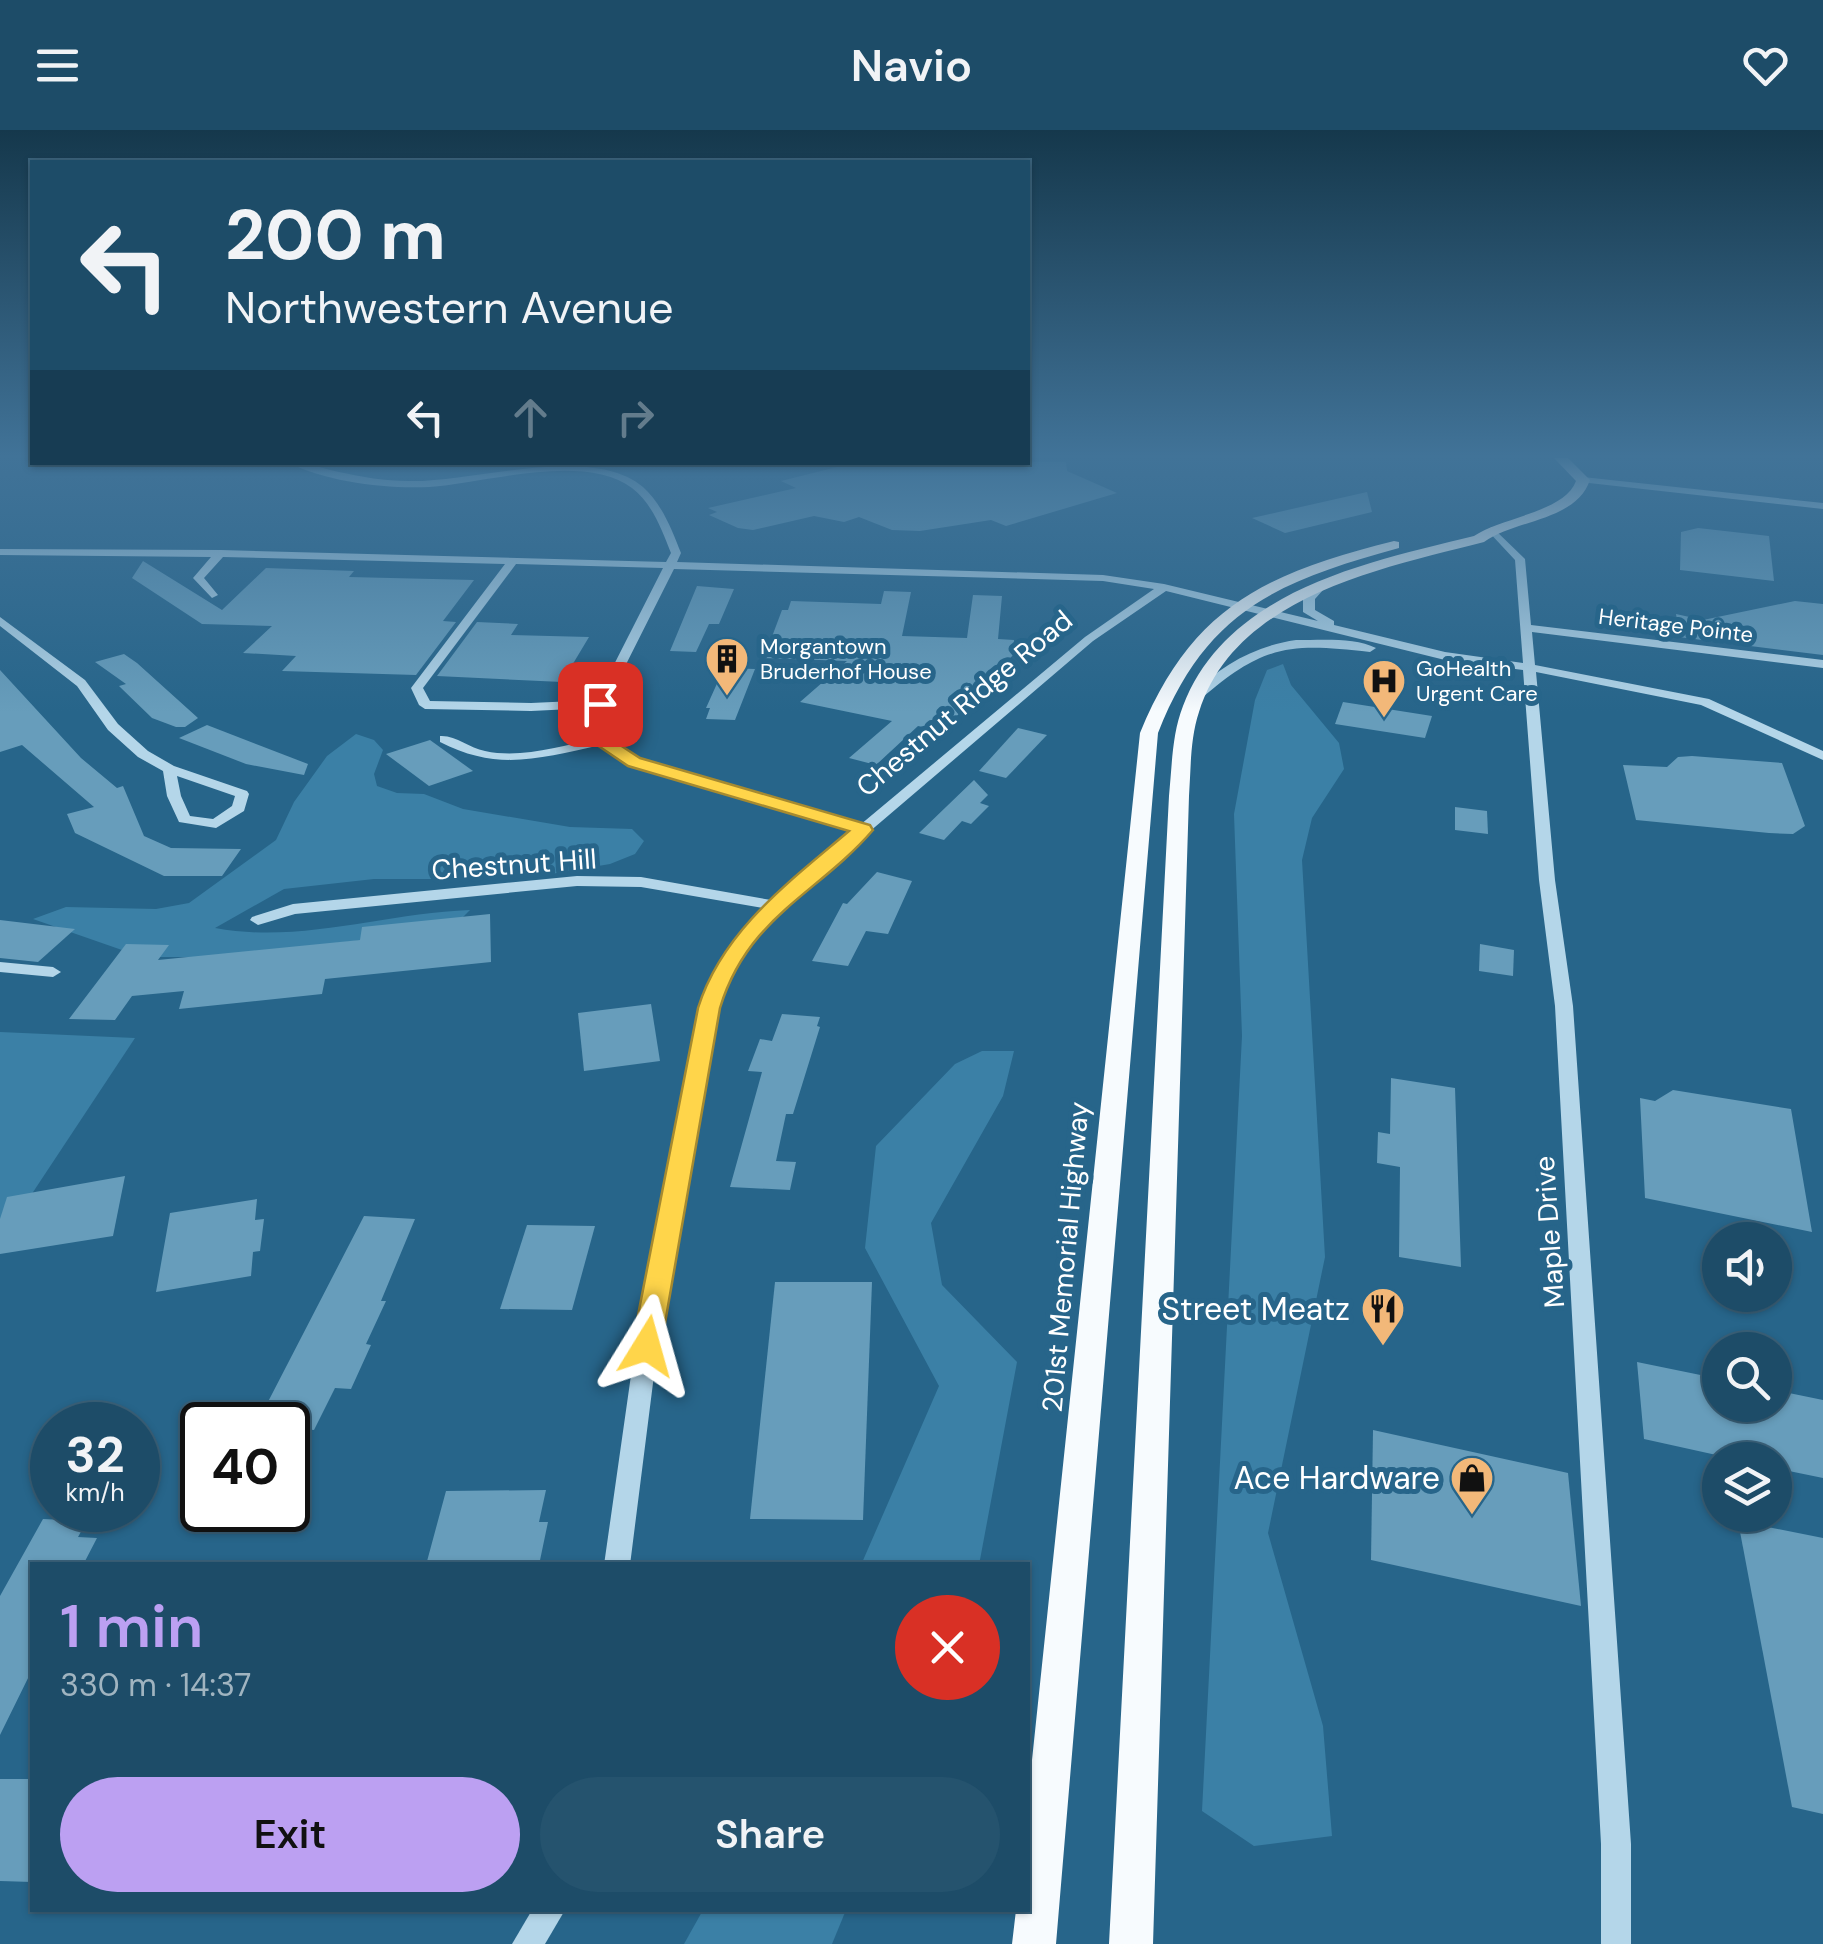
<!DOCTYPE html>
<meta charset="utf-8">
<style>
:root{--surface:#1d4c68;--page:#25536e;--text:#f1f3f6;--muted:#a0b4c0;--line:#3b637c;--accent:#bca0f2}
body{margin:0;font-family:"DM Sans",sans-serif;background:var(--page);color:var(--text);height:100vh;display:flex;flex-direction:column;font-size:38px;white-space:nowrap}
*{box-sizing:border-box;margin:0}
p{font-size:32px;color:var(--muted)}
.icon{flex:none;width:55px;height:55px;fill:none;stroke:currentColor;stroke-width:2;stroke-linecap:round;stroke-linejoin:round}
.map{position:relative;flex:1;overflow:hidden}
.drawer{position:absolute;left:30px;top:1432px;width:1000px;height:350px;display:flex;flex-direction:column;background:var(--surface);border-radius:0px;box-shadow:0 2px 8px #0004,0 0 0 2px var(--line)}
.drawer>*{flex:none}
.top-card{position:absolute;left:30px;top:30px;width:1000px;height:305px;border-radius:0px;box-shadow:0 2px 8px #0004,0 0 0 2px var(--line);background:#1d4c68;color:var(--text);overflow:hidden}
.buttons{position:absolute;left:1702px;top:1092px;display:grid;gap:20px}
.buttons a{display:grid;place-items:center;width:90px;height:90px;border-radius:50%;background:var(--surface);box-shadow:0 2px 8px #0004,0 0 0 2px var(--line);font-size:50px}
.speed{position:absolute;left:30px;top:1272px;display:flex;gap:20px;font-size:50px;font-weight:700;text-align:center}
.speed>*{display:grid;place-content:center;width:130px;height:130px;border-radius:50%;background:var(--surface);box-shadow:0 2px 8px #0004,0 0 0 2px var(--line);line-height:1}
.speed small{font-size:25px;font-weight:400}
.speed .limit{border:5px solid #111;border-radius:15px;background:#fff;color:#111}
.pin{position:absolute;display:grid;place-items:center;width:85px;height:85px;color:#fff;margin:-42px;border-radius:20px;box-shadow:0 5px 15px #0006}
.me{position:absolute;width:110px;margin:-55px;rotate:8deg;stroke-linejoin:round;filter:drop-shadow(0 0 8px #0008)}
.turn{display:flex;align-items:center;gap:35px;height:210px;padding:0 30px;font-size:45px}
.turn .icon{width:130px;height:130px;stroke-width:2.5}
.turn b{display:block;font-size:70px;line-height:85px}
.lanes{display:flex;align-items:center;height:95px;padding:0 30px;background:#0003;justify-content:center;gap:50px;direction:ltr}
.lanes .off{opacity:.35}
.round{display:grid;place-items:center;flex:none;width:105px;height:105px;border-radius:52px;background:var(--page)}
.headline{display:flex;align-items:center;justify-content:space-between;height:170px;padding:0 30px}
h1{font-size:60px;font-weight:600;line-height:75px;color:var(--accent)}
.button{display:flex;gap:20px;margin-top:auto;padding:20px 30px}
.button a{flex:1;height:115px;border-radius:60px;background:var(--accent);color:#111;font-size:40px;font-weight:600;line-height:115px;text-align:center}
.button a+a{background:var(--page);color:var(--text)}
header{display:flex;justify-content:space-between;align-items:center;height:130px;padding:0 30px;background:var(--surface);font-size:45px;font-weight:600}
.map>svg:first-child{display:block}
</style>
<header><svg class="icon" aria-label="menu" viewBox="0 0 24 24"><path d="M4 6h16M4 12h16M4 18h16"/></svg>Navio<svg class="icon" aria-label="heart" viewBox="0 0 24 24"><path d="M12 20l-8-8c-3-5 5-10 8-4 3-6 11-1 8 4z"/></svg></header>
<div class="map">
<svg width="1823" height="1814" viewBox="0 0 1823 1814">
<rect width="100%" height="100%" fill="#27658a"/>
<!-- green -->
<g fill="#3b80a6">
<path d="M 1283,534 L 1291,555 L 1339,613 L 1344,639 L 1312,688 L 1302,730 L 1325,1127 L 1268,1403 L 1323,1596 L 1332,1706 L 1254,1716 L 1202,1681 L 1242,906 L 1234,684 L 1255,570 L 1267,540 Z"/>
<path d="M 356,604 L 374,610 L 383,620 L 374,644 L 377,656 L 397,663 L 424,664 L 463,679 L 570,697 L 632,699 L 644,711 L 635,724 L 610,734 L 551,744 L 461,749 L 374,749 L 284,759 L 215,798 C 301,814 384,783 470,780 L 455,795 L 389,807 L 216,827 L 142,827 L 33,789 L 66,777 L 156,779 L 189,773 L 276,710 L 294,672 L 327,626 Z"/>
<path d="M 0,902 L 135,908 L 0,1112 Z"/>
<path d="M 982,921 L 1014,921 L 1003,966 L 931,1093 L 942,1155 L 1017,1232 L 979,1435 L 861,1435 L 939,1256 L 865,1118 L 876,1016 L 955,934 Z"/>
<path d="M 703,1780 L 846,1780 L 832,1814 L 684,1814 Z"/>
</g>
<!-- building -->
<g fill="#679dbb">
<path d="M 857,332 L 1066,332 L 1067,341 L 1117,363 L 1006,396 L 991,390 L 920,401 L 892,400 L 859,387 L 844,392 L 814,386 L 753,400 L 738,398 L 709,385 L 717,382 L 708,378 L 796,358 L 781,351 Z"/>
<path d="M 1367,362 L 1372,382 L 1285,403 L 1252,388 Z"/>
<path d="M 1698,398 L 1769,406 L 1774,451 L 1680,440 L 1681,402 Z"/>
<path d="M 143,431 L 222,480 L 266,438 L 354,441 L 349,447 L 474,450 L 443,491 L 456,492 L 416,545 L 282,541 L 296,526 L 243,523 L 272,496 L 202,494 L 132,448 Z"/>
<path d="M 697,456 L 734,459 L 719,494 L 709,494 L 696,522 L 670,521 Z"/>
<path d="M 884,461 L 911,462 L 902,506 L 967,508 L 973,465 L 1002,466 L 998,509 L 1014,510 L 1013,525 L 943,601 L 918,596 L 876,635 L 849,628 L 892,591 L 800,572 L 847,531 L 764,528 L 782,480 L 788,480 L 791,471 L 881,474 Z"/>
<path d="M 1795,471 L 1823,474 L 1823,525 L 1655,504 L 1655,501 L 1678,496 L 1676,484 L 1703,490 Z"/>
<path d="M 477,492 L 518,494 L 511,505 L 589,507 L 562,552 L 437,546 Z"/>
<path d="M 124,524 L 137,533 L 198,588 L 185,597 L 176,597 L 152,588 L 119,556 L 126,554 L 95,532 Z"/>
<path d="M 724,538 L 755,539 L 735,590 L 706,589 L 710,578 L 706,578 Z"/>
<path d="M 0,540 L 81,628 L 117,658 L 123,656 L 144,706 L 171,718 L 241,719 L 222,746 L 164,746 L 75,703 L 67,684 L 94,677 L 22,615 L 0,622 Z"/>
<path d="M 1343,572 L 1432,586 L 1425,608 L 1335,594 Z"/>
<path d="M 207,595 L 308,634 L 304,645 L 246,634 L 179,608 Z"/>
<path d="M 1018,598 L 1047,605 L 1006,648 L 979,641 Z"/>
<path d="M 430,610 L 473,641 L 429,656 L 386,624 Z"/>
<path d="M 1692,626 L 1782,633 L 1805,696 L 1793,704 L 1769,703 L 1636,690 L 1623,635 L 1667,637 L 1678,627 Z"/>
<path d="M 974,650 L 988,665 L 980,673 L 989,676 L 971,694 L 962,691 L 944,710 L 919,703 Z"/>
<path d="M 1455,677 L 1487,681 L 1488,704 L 1455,700 Z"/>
<path d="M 877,742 L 912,751 L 888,804 L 866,801 L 848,836 L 812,831 L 843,773 L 847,774 Z"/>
<path d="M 490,784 L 491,832 L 325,849 L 322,864 L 179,879 L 184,861 L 132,866 L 115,890 L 69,889 L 126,814 L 169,815 L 158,830 L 360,810 L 362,797 Z"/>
<path d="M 0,790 L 75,799 L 38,832 L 0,828 Z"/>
<path d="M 1480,814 L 1514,820 L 1513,846 L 1479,841 Z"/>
<path d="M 651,874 L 660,931 L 584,941 L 578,883 Z"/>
<path d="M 782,884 L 820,887 L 817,896 L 820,897 L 793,984 L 786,984 L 776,1031 L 796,1032 L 790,1060 L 730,1057 L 762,942 L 748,941 L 760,909 L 772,911 Z"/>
<path d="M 1391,948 L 1455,958 L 1461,1137 L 1399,1127 L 1400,1037 L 1377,1033 L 1378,1002 L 1390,1004 Z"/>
<path d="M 1673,960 L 1791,979 L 1812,1102 L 1645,1068 L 1640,968 L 1655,971 Z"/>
<path d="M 125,1046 L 113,1106 L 0,1124 L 0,1089 L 7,1067 Z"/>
<path d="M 257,1069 L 255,1090 L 264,1089 L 260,1121 L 253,1122 L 251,1146 L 156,1162 L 170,1083 Z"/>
<path d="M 364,1086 L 415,1089 L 381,1171 L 386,1171 L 366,1214 L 371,1215 L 351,1259 L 335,1258 L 314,1300 L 256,1295 Z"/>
<path d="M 527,1095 L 595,1096 L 572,1180 L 500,1179 Z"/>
<path d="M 775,1152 L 872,1152 L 863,1390 L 750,1389 Z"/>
<path d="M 1637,1232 L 1720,1249 L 1720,1275 L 1775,1275 L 1775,1260 L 1823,1270 L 1823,1348 L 1775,1338 L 1775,1330 L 1739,1330 L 1644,1309 Z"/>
<path d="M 1373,1300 L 1568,1343 L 1581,1476 L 1371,1430 Z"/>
<path d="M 546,1360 L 539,1392 L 548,1392 L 539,1435 L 426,1435 L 446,1361 Z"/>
<path d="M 43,1389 L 87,1391 L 78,1407 L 97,1408 L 83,1435 L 32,1435 L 32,1540 L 0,1605 L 0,1466 Z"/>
<path d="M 1738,1391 L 1823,1408 L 1823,1684 L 1792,1677 Z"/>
<path d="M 0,1649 L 32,1649 L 32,1752 L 0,1751 Z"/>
</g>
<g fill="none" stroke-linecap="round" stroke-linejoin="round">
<!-- minor -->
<g fill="#b4d6e9" fill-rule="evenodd">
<path d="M 287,332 C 305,332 321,338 339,342 C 362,347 385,351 408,351 C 471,353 591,313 643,357 C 662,374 672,400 681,423 L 677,432 L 1103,445 L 1164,454 L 1318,491 L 1303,482 L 1303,468 L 1317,457 L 1323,460 L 1315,469 L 1315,480 L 1334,491 L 1334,495 L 1445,522 L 1523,533 L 1515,430 L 1487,400 L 1492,397 L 1525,429 L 1531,495 L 1823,530 L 1823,538 L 1532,502 L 1535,535 L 1709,569 L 1823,621 L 1823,630 L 1701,575 L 1536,542 L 1555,750 L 1573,876 L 1631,1714 L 1631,1814 L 1601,1814 L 1601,1714 L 1555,876 L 1539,750 L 1523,540 L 1445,530 L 1166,461 L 1093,511 L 780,778 L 741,823 L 727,845 L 718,878 L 662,1182 L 630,1435 L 604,1435 L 640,1182 L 700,878 C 715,832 732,813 763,778 L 641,757 L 577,756 L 295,784 L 258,795 L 250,790 L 252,787 L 293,774 L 577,746 L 641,747 L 771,770 L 852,701 L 629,635 L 601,615 C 540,628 498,642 440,612 L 440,606 C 456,605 469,618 485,621 C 521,629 560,616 596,609 L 589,584 L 592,578 L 531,581 L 425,579 L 419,575 L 411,558 L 505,434 L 223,427 L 204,448 L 218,465 L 212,468 L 193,448 L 211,427 L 0,425 L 0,419 L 221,420 L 666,432 L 671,423 C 662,400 652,373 632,358 C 583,322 486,353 429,357 C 384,359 327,352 287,332 ZM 516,434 L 663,438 L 596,570 L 531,573 L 430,571 L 423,558 ZM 674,439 L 1103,451 L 1154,459 L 1085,507 L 860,695 L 639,629 L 609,609 L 601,584 Z"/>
<path d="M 1583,347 L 1823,373 L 1823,379 L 1580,352 L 1578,350 Z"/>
<path d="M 0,487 L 85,550 L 118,594 L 148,621 L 174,636 L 247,661 L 249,664 L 244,681 L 216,698 L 179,692 L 167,666 L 163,641 L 138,627 L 108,600 L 77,556 L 0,496 ZM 177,646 L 235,666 L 232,676 L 213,689 L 190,686 L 181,666 Z"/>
<path d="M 1296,510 C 1321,510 1355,507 1376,518 L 1370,522 C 1291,513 1264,514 1202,568 L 1192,565 C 1221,535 1255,516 1296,510 Z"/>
<path d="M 0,832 L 53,837 L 61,842 L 53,847 L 0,842 Z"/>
<path d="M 532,1780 L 565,1780 L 545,1814 L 512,1814 Z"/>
</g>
<!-- major -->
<g fill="#f7fbfe" fill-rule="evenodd">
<path d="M 1554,328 L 1568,328 L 1590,350 C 1576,391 1517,389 1484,412 C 1383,438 1235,466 1199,582 C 1190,609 1191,638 1189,666 L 1153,1814 L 1109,1814 L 1169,666 C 1172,636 1172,604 1183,576 C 1227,460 1368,432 1474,406 C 1502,387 1565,382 1576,351 Z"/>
<path d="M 1394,411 L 1399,412 L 1399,418 C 1279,451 1206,480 1158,603 L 1056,1814 L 1012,1814 L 1016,1780 L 1028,1780 L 1028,1668 L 1140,603 C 1192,476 1267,443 1394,411 Z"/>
</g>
</g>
<!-- sky -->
<linearGradient id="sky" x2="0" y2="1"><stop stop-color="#15384c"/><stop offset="0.56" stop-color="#417398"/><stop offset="1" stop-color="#417398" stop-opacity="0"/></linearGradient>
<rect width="1823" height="582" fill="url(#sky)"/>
<!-- route -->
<path fill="#ffd54a" stroke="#a68a30" stroke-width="2.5" d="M 594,570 L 608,574 L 603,584 L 611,609 L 640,628 L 870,695 L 873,700 C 818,764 748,786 720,878 L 661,1216 L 657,1224 L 647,1227 L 637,1224 L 632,1216 L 698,878 C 722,801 790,751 849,701 L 628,636 L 597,615 L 587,584 Z"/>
<!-- icons -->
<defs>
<symbol id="building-pin" viewBox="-11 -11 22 30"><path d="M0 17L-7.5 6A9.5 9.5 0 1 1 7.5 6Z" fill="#f2b879" stroke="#27658a"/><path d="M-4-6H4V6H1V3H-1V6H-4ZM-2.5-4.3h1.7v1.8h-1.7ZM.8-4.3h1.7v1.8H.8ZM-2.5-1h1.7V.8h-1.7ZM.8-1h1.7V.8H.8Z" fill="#111"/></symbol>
<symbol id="hospital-pin" viewBox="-11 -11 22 30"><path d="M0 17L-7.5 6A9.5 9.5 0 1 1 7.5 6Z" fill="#f2b879" stroke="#27658a"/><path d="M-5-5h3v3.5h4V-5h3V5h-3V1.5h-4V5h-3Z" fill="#111"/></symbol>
<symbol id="restaurant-pin" viewBox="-11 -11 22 30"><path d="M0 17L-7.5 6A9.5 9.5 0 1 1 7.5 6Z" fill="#f2b879" stroke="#27658a"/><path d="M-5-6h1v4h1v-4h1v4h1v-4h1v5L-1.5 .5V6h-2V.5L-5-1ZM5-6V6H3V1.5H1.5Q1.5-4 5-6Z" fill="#111"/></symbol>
<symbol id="shop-pin" viewBox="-11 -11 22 30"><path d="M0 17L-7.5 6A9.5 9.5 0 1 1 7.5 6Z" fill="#f2b879" stroke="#27658a"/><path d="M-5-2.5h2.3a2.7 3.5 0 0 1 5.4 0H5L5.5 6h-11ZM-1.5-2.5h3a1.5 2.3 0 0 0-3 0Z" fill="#111"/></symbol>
</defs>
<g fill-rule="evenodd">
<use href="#building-pin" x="702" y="504" width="50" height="68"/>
<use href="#hospital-pin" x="1359" y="526" width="50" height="68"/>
<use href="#restaurant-pin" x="1358" y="1154" width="50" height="68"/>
<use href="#shop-pin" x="1447" y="1323" width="50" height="68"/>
</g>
<g text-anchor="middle" stroke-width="10" stroke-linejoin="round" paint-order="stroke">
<!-- far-street labels -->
<g font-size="22" fill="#fff" stroke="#27658a">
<text transform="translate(1676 495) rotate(7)" y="8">Heritage Pointe</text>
</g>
<!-- far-poi labels -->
<g font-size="22" fill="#fff" stroke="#27658a" text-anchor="start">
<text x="760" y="524">Morgantown<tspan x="760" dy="25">Bruderhof House</tspan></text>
<text x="1416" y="546">GoHealth<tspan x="1416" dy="25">Urgent Care</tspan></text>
</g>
<!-- street labels -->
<g font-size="28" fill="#fff" stroke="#27658a">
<text transform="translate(964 573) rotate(-40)" y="10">Chestnut Ridge Road</text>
<text transform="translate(514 734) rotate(-4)" y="10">Chestnut Hill</text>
<text transform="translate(1549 1102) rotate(-94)" y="10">Maple Drive</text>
<text transform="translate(1065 1127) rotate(-85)" y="10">201st Memorial Highway</text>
</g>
<!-- near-poi labels -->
<g font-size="32" fill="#fff" stroke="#27658a" text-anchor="end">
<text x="1350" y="1190">Street Meatz</text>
<text x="1440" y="1359">Ace Hardware</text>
</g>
</g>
</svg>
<div class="buttons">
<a><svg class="icon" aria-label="sound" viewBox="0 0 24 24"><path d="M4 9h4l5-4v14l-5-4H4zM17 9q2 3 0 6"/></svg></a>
<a><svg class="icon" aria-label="search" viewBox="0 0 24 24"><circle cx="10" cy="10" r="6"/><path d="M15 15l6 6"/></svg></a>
<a><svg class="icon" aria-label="layers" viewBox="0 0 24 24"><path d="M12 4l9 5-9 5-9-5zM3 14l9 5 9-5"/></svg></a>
</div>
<div class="speed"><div>32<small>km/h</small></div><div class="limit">40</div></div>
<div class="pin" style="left:600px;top:574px;background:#d93025"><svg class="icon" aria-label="arrive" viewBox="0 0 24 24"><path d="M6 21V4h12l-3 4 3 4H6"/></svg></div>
<svg class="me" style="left:647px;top:1216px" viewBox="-20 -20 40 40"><path d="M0-17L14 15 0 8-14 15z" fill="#ffd54a" stroke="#fff" stroke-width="4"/></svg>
<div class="top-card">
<div class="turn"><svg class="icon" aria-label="left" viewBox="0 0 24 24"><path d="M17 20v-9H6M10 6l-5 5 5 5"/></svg><div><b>200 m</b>Northwestern Avenue</div></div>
<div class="lanes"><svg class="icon" aria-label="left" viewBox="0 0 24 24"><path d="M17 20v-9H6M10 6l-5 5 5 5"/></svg><svg class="icon off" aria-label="ahead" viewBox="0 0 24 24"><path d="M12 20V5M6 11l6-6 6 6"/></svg><svg class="icon off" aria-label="right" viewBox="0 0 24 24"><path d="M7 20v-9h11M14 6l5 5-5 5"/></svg></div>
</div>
<section class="drawer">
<div class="headline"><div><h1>1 min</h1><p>330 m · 14:37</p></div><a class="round" style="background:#d93025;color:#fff"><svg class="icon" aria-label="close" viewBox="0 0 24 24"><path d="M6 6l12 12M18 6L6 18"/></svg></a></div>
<div class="button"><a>Exit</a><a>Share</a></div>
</section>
</div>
